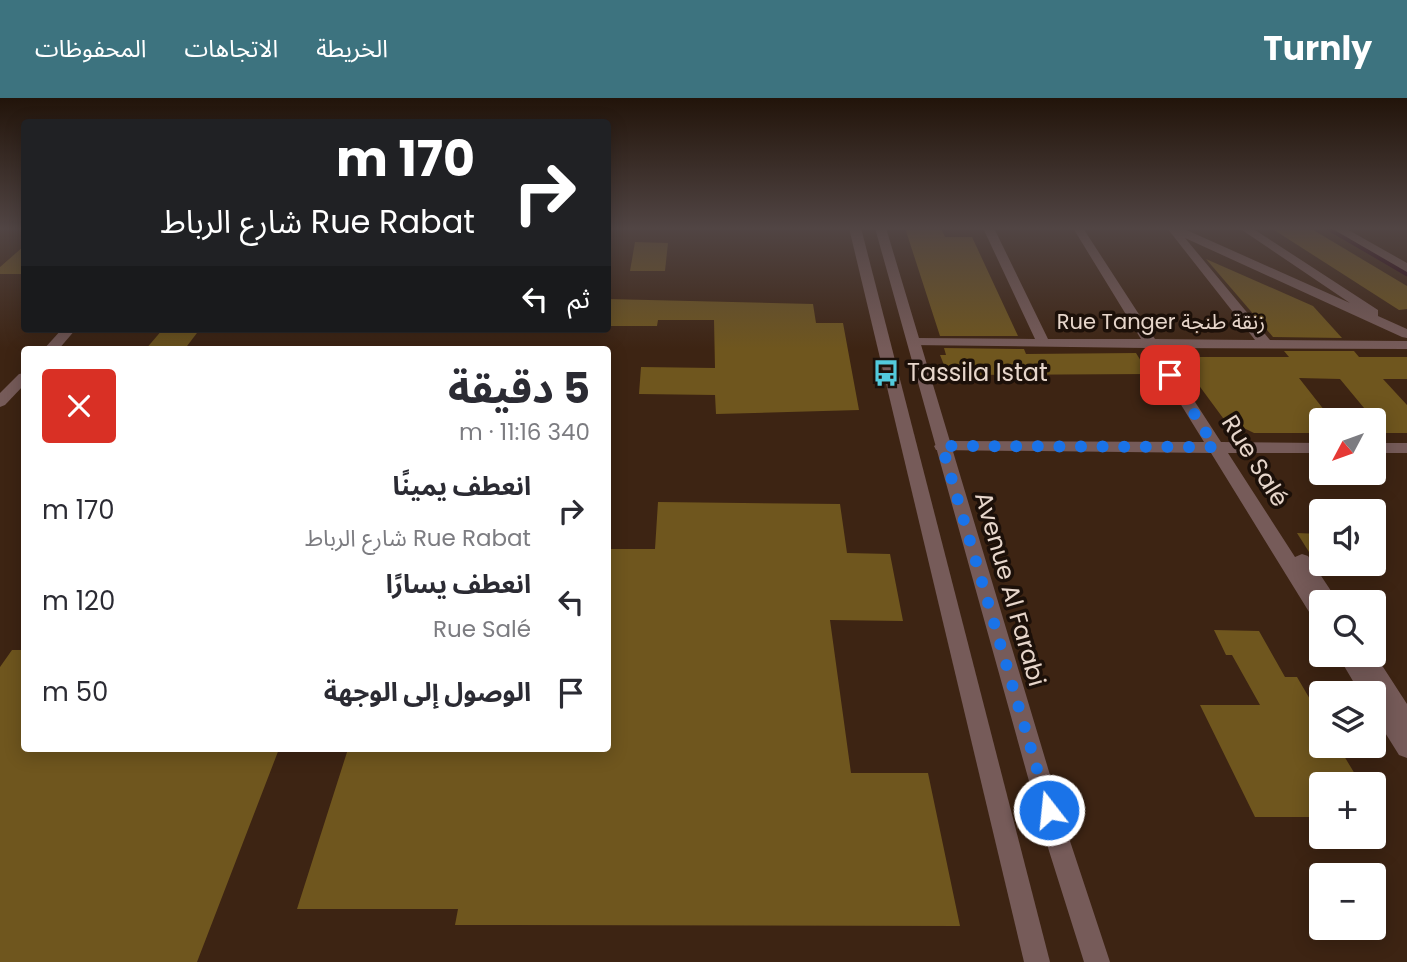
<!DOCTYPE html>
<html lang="ar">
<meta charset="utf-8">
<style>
:root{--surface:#fff;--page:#f2f2f3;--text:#2b2b33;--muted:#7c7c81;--accent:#3d737f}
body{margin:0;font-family:Poppins,"Noto Sans Arabic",sans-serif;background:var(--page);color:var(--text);direction:rtl;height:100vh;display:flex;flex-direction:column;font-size:26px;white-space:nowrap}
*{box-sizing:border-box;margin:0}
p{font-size:23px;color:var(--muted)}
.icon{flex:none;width:38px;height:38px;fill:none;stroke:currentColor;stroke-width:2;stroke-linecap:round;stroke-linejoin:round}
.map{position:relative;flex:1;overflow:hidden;direction:ltr}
.details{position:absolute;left:21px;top:248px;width:590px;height:406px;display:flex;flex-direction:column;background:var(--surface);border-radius:7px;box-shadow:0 4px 18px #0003;direction:rtl}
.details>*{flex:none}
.top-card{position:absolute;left:21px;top:21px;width:590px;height:214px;border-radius:7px;box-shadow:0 4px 18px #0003;direction:rtl;background:#202124;color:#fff;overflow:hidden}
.needle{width:46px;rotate:229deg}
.buttons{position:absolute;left:1309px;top:310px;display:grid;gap:14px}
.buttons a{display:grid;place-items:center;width:77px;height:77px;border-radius:7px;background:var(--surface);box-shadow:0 4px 18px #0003;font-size:35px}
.pin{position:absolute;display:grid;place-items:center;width:60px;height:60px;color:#fff;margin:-30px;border-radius:14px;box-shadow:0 4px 10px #0006}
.me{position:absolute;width:77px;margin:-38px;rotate:344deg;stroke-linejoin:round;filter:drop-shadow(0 0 5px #0008)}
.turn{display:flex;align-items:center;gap:24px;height:147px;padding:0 21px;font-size:32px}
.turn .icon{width:91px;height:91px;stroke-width:2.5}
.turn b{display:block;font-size:49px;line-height:60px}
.then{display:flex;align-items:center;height:66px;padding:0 21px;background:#0003;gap:14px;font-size:26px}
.round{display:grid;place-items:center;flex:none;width:74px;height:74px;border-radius:7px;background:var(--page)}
.overview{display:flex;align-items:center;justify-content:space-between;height:119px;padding:0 21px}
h1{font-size:42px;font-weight:700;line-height:52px}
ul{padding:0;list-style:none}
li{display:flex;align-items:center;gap:21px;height:91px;padding:0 21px}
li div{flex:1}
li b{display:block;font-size:26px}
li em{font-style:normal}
header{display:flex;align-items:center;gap:42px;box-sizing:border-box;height:98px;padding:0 35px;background:var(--accent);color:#fff}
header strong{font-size:33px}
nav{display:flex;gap:38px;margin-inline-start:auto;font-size:24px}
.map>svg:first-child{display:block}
</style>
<header>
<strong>Turnly</strong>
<nav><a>الخريطة</a><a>الاتجاهات</a><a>المحفوظات</a></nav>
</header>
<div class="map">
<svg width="1407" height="864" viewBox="0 0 1407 864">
<rect width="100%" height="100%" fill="#3d2413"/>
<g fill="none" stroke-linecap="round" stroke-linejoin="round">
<!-- stream -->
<path stroke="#260014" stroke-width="4.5" d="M 1328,130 L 1407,176"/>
</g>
<!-- building -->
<g fill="#6f561e">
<path d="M 905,130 L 941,130 L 945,139 L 972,139 L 1018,238 L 940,238 Z"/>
<path d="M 1271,130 L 1310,130 L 1407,188 L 1407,211 L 1399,212 Z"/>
<path d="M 635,144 L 668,145 L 665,173 L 630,173 Z"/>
<path d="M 24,148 L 24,176 L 0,176 L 0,169 Z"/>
<path d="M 1206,161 L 1313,208 L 1342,240 L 1273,239 Z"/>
<path d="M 607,201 L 813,206 L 816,225 L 843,225 L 859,312 L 716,316 L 715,297 L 639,296 L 641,269 L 715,270 L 714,222 L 658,222 L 657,228 L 607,228 Z"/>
<path d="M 163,231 L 200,231 L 184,252 L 145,252 Z"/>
<path d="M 944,250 L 1024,251 L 1026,256 L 1136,255 L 1149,276 L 948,277 L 940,257 L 946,257 Z"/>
<path d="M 1284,253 L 1354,253 L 1359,259 L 1407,259 L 1407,281 L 1383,281 L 1407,307 L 1407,335 L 1374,335 L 1374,322 L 1340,281 L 1299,280 L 1332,322 L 1321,322 L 1321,335 L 1254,335 L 1223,320 L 1178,259 L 1289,259 Z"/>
<path d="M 658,404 L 840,406 L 847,455 L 890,456 L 903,523 L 830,522 L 851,675 L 928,675 L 960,828 L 455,827 L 458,811 L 297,811 L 348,651 L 607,651 L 607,451 L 655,451 Z"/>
<path d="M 1297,435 L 1321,436 L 1321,473 Z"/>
<path d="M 1214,532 L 1259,533 L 1285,579 L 1297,579 L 1321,620 L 1321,648 L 1338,648 L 1361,686 L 1321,686 L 1321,719 L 1255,719 L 1200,607 L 1260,607 L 1232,557 L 1226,557 Z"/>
<path d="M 12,552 L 24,552 L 24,651 L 279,651 L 197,864 L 0,864 L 0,569 Z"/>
</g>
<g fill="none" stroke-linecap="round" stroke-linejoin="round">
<!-- minor -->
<g fill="#765b59" fill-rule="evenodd">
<path d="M 983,130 L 994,130 L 1048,241 L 1141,241 L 1073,130 L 1083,130 L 1155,241 L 1255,242 L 1167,130 L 1182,130 L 1350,205 L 1239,130 L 1252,130 L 1378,212 L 1378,218 L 1407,231 L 1407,240 L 1402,239 L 1185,140 L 1270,242 L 1407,243 L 1407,251 L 1160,250 L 1221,344 L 1321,345 L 1321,355 L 1228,355 L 1295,459 L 1302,456 L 1308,458 L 1335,499 L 1337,504 L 1321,504 L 1321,524 L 1314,522 L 1211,355 L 936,352 L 934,348 L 942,343 L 1204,344 L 1146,250 L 910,247 L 910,241 L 915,240 L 1035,241 Z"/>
<path d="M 1331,130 L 1345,130 L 1407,165 L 1407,174 Z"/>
<path d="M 62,231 L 76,231 L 58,252 L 43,252 Z"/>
<path d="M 24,275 L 24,287 L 5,307 L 0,309 L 0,295 L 19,276 Z"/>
<rect x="1374" y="345" width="33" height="10"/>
<path d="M 1374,555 L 1407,606 L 1407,660 L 1399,657 L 1374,617 L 1374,595 L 1360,595 L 1337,556 Z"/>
</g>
<!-- tertiary -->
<g fill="#765b59" fill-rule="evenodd">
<path d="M 849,130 L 861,130 L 1050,864 L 1024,864 Z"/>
<path d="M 875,130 L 886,130 L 1068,737 L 1110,864 L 1084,864 L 1044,737 Z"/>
</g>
</g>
<!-- sky -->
<linearGradient id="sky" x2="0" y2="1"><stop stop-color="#22140a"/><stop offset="0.52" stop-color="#514544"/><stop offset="1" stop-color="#514544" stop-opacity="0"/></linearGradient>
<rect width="1407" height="251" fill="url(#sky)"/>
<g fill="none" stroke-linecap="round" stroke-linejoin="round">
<!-- route -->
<path stroke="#1a73e8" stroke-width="12" stroke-dasharray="0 21.6" d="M 1049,712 L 942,348 L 1215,349 L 1170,277"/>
</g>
<!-- icons -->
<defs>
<symbol id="bus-bare" viewBox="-9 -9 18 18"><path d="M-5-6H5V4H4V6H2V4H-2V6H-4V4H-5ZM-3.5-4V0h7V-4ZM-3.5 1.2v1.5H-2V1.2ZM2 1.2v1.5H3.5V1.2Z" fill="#53cadc" stroke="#1c1009" stroke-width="2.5" paint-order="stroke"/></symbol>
</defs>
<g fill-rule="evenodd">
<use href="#bus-bare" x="867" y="256" width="38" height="38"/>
</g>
<g text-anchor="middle" stroke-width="7" stroke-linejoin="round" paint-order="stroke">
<!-- far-street labels -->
<g font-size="21" fill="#e7d6cb" stroke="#1c1009">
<text x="1161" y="231">Rue Tanger زنقة طنجة</text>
</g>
<!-- poi labels -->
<g font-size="24" fill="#e7d6cb" stroke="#1c1009" text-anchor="start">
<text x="907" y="283">Tassila Istat</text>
</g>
<!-- street labels -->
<g font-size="24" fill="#e7d6cb" stroke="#1c1009">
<text transform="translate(1255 363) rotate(58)" y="8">Rue Salé</text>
<text transform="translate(1010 491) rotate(74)" y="8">Avenue Al Farabi</text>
</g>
</g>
</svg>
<div class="buttons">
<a><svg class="needle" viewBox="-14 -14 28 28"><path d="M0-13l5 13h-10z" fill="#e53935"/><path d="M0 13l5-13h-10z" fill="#7c7c81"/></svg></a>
<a><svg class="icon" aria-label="sound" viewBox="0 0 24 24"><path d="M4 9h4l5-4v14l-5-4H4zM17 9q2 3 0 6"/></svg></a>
<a><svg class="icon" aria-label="search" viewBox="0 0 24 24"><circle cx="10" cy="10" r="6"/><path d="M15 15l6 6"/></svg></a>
<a><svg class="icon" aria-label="layers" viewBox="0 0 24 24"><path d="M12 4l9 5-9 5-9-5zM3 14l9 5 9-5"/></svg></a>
<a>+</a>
<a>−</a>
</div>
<div class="pin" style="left:1170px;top:277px;background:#d93025"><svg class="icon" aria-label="arrive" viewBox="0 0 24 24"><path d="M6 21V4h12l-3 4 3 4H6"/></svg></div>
<svg class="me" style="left:1049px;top:712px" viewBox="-20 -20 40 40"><circle r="17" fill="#1a73e8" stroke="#fff" stroke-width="3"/><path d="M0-11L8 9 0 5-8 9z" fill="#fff"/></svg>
<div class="top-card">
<div class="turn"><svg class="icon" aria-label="right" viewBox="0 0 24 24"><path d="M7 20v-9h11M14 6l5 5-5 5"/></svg><div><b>170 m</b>Rue Rabat شارع الرباط</div></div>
<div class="then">ثم<svg class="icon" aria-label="left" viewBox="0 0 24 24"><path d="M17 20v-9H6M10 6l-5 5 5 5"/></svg></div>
</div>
<section class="details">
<div class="overview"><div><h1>5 دقيقة</h1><p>340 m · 11:16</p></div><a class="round" style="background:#d93025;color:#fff"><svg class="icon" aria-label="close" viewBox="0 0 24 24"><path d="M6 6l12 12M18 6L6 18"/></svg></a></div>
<ul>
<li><svg class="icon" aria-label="right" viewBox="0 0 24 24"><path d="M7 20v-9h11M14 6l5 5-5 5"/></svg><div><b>انعطف يمينًا</b><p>Rue Rabat شارع الرباط</p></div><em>170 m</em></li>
<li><svg class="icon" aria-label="left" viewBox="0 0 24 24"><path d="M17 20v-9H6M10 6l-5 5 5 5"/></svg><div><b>انعطف يسارًا</b><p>Rue Salé</p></div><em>120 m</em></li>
<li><svg class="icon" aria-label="arrive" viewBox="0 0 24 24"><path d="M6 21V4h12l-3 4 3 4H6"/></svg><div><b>الوصول إلى الوجهة</b></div><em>50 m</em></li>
</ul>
</section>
</div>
